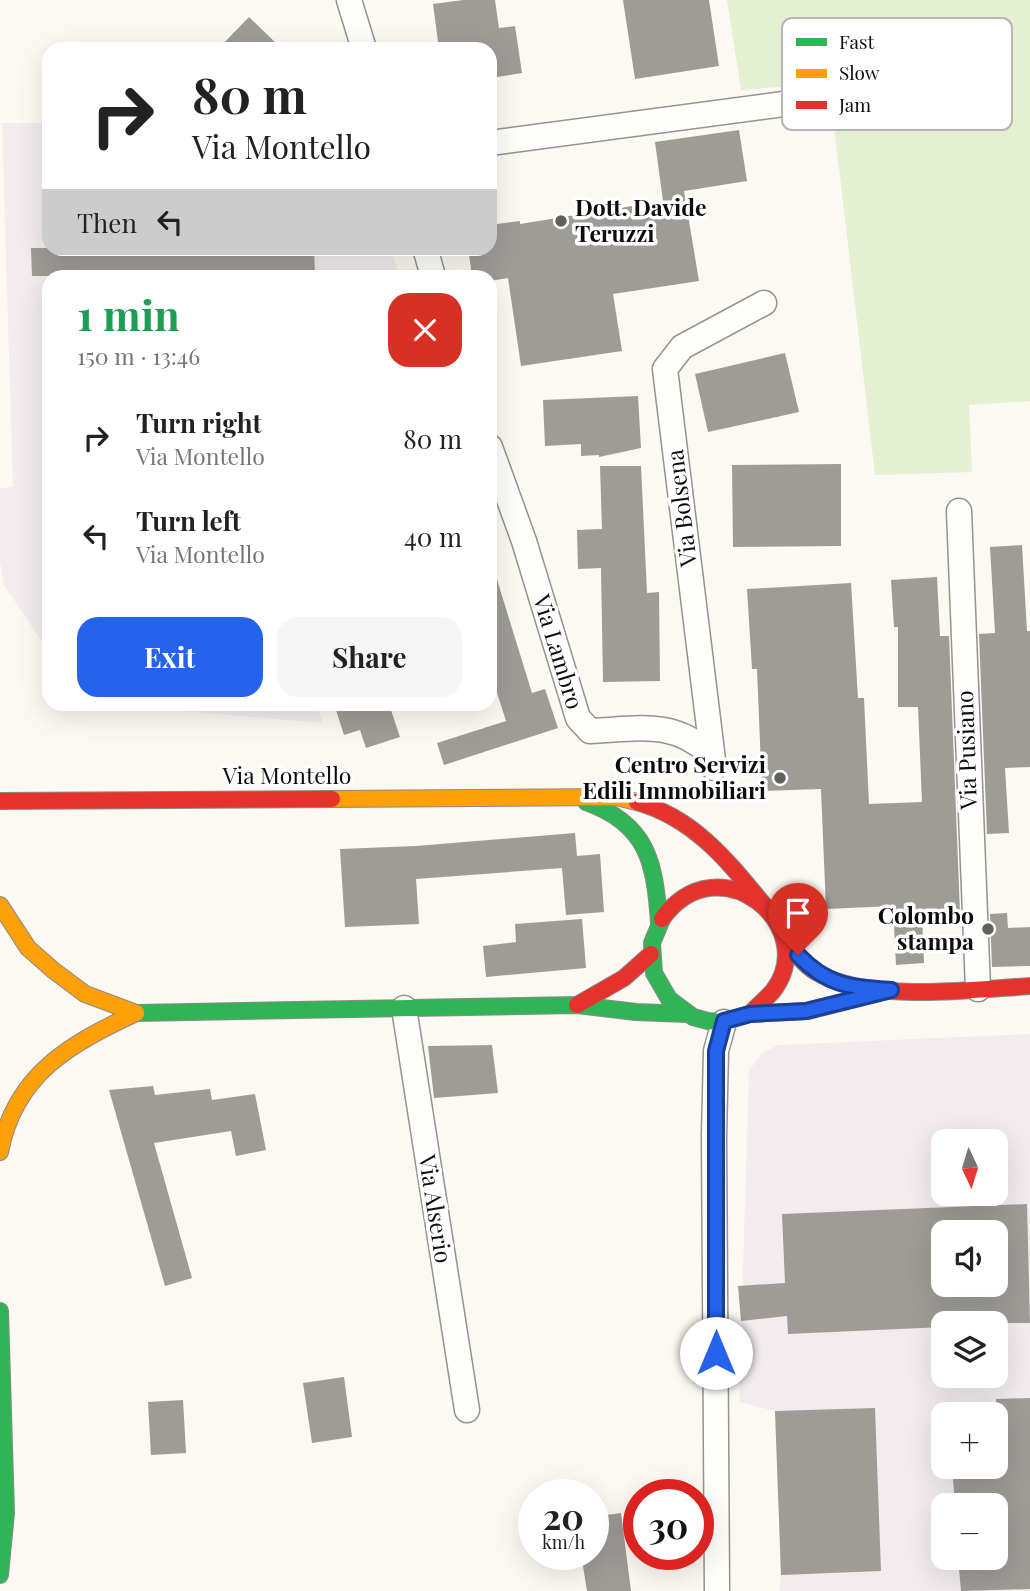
<!DOCTYPE html>
<meta charset="utf-8">
<style>
:root{--surface:#fff;--page:#f6f6f6;--text:#222;--muted:#767676;--accent:#2563eb}
body{margin:0;font-family:"Playfair Display",serif;background:var(--page);color:var(--text);height:100vh;display:flex;flex-direction:column;font-size:26px;white-space:nowrap}
*{box-sizing:border-box;margin:0}
p{font-size:23px;color:var(--muted)}
.icon{flex:none;width:38px;height:38px;fill:none;stroke:currentColor;stroke-width:2;stroke-linecap:round;stroke-linejoin:round}
.map{position:relative;flex:1;overflow:hidden}
.side{position:absolute;left:42px;top:270px;width:455px;height:441px;display:flex;flex-direction:column;background:var(--surface);border-radius:21px;box-shadow:0 7px 28px #0002}
.side>*{flex:none}
.guide{position:absolute;left:42px;top:42px;width:455px;height:214px;border-radius:21px;box-shadow:0 7px 28px #0002;background:#fff;color:var(--text);overflow:hidden}
.needle{width:46px;rotate:176deg}
.fabs{position:absolute;left:931px;top:1129px;display:grid;gap:14px}
.fabs a{display:grid;place-items:center;width:77px;height:77px;border-radius:14px;background:var(--surface);box-shadow:0 7px 28px #0002;font-size:35px}
.speed{position:absolute;left:518px;top:1479px;display:flex;gap:14px;font-size:35px;font-weight:700;text-align:center}
.speed>*{display:grid;place-content:center;width:91px;height:91px;border-radius:50%;background:var(--surface);box-shadow:0 7px 28px #0002;line-height:1}
.speed small{font-size:18px;font-weight:400}
.speed .limit{border:10px solid #d22;background:#fff;color:#111}
.pin{position:absolute;display:grid;place-items:center;width:60px;height:60px;color:#fff;margin:-72px -30px;border-radius:50% 50% 50% 0;rotate:-45deg;box-shadow:0 0 7px #0007}
.pin .icon{rotate:45deg}
.me{position:absolute;width:77px;margin:-38px;rotate:0deg;stroke-linejoin:round;filter:drop-shadow(0 0 5px #0008)}
.turn{display:flex;align-items:center;gap:24px;height:147px;padding:0 35px;font-size:32px}
.turn .icon{width:91px;height:91px;stroke-width:2.5}
.turn b{display:block;font-size:49px;line-height:60px}
.then{display:flex;align-items:center;height:66px;padding:0 35px;background:#0003;gap:14px;font-size:26px}
.round{display:grid;place-items:center;flex:none;width:74px;height:74px;border-radius:21px;background:var(--page)}
.headline{display:flex;align-items:center;justify-content:space-between;height:119px;padding:0 35px}
h1{font-size:42px;font-weight:700;line-height:52px;color:#1e9e55}
.cta{display:flex;gap:14px;margin-top:auto;padding:14px 35px}
.cta a{flex:1;height:80px;border-radius:21px;background:var(--accent);color:#fff;font-size:28px;font-weight:700;line-height:80px;text-align:center}
.cta a+a{background:var(--page);color:var(--text)}
ul{padding:0;list-style:none}
li{display:flex;align-items:center;gap:21px;height:98px;padding:0 35px}
li div{flex:1}
li b{display:block;font-size:26px}
li em{font-style:normal}
.map>svg:first-child{display:block}
</style>
<div class="map">
<svg width="1030" height="1591" viewBox="0 0 1030 1591">
<rect width="100%" height="100%" fill="#fbf9f1"/>
<!-- industrial -->
<g fill="#f2ecee" fill-rule="evenodd">
<path d="M 2,123 L 49,123 L 49,248 L 390,249 L 400,276 L 49,276 L 49,652 L 4,585 L 0,561 L 0,488 L 13,487 Z"/>
<path d="M 103,704 L 316,704 L 323,723 Z"/>
<path d="M 1030,1034 L 1030,1591 L 779,1591 L 781,1575 L 775,1411 L 739,1402 L 749,1071 L 761,1054 L 778,1045 ZM 943,1141 L 996,1141 L 996,1194 L 943,1194 ZM 943,1232 L 996,1232 L 996,1284 L 943,1284 ZM 943,1323 L 996,1323 L 996,1376 L 943,1376 ZM 943,1414 L 996,1414 L 996,1466 L 943,1466 ZM 943,1505 L 996,1505 L 996,1558 L 943,1558 Z"/>
</g>
<!-- green -->
<path fill="#e5f0d2" d="M 727,0 L 1030,0 L 1030,401 L 969,405 L 972,472 L 875,475 L 829,83 L 741,90 Z"/>
<!-- building -->
<g fill="#9e9c97" fill-rule="evenodd">
<path d="M 463,0 L 495,0 L 499,28 L 515,26 L 522,73 L 490,78 L 490,49 L 439,49 L 433,4 Z"/>
<path d="M 623,0 L 709,0 L 719,66 L 635,79 Z"/>
<path d="M 249,17 L 282,49 L 218,49 Z"/>
<path d="M 739,130 L 747,181 L 684,191 L 699,281 L 613,294 L 622,351 L 521,366 L 508,278 L 490,281 L 490,276 L 472,276 L 468,248 L 490,248 L 490,225 L 520,221 L 520,224 L 663,201 L 655,142 Z"/>
<path d="M 31,248 L 314,248 L 315,276 L 32,276 Z"/>
<path d="M 785,353 L 799,412 L 708,432 L 695,374 Z"/>
<path d="M 638,396 L 641,448 L 599,457 L 599,455 L 581,456 L 581,444 L 545,446 L 543,400 Z"/>
<path d="M 841,464 L 841,546 L 733,547 L 732,465 Z"/>
<path d="M 600,466 L 641,466 L 647,593 L 659,592 L 660,681 L 603,682 L 601,568 L 578,569 L 577,530 L 602,529 Z"/>
<path d="M 1022,545 L 1027,631 L 1030,631 L 1030,767 L 1005,768 L 1009,833 L 987,834 L 979,634 L 995,633 L 990,547 Z"/>
<path d="M 495,573 L 532,693 L 545,689 L 558,728 L 444,765 L 437,743 L 506,721 L 490,671 L 490,574 Z"/>
<path d="M 937,577 L 940,636 L 949,636 L 960,912 L 922,914 L 924,963 L 896,965 L 893,906 L 826,909 L 821,789 L 762,791 L 757,669 L 752,669 L 747,589 L 851,583 L 858,698 L 864,698 L 869,804 L 922,802 L 918,707 L 898,707 L 898,627 L 894,627 L 891,580 Z"/>
<path d="M 334,704 L 389,704 L 400,737 L 366,748 L 360,730 L 344,735 Z"/>
<path d="M 575,833 L 577,856 L 600,854 L 604,912 L 566,915 L 562,868 L 416,879 L 419,924 L 345,927 L 340,849 L 416,846 Z"/>
<path d="M 1007,913 L 1008,928 L 1030,927 L 1030,966 L 992,967 L 990,914 Z"/>
<path d="M 582,919 L 586,968 L 486,977 L 483,946 L 516,942 L 515,924 Z"/>
<path d="M 492,1045 L 498,1093 L 434,1098 L 428,1046 Z"/>
<path d="M 153,1086 L 155,1095 L 210,1089 L 212,1100 L 255,1094 L 266,1150 L 236,1156 L 231,1131 L 154,1143 L 192,1278 L 165,1286 L 109,1090 Z"/>
<path d="M 1027,1204 L 1030,1323 L 943,1323 L 943,1327 L 788,1334 L 787,1316 L 741,1321 L 738,1286 L 785,1283 L 782,1214 ZM 943,1232 L 996,1232 L 996,1284 L 943,1284 Z"/>
<path d="M 344,1377 L 352,1437 L 312,1443 L 303,1383 Z"/>
<path d="M 1030,1398 L 1030,1589 L 961,1591 L 958,1558 L 996,1558 L 996,1505 L 955,1505 L 952,1466 L 996,1466 L 996,1399 Z"/>
<path d="M 183,1400 L 186,1453 L 151,1455 L 148,1402 Z"/>
<path d="M 875,1408 L 881,1571 L 781,1575 L 775,1411 Z"/>
<path d="M 621,1513 L 631,1591 L 587,1591 L 581,1554 L 593,1554 L 593,1517 Z"/>
</g>
<g fill="none" stroke-linecap="round" stroke-linejoin="round">
<defs>
<g id="street">
<path d="M 349,0 L 364,49"/>
<path d="M 490,143 L 791,103"/>
<path d="M 425,248 L 433,276"/>
<path d="M 490,447 L 524,541 L 578,718 L 590,731 C 639,729 672,719 712,755"/>
<path d="M 959,511 L 978,989"/>
<path d="M 714,768 L 665,369 L 682,347 L 764,303"/>
<path d="M 404,1008 L 467,1410"/>
<path d="M 717,1591 L 714,1136 L 716,1051 L 724,1022"/>
</g>
<g id="fast">
<path d="M 586,802 C 648,824 655,863 659,923"/>
<path d="M 662,919 L 652,943 L 654,973 L 669,999 L 693,1017 L 708,1021 L 724,1022 L 749,1014 L 808,1011 L 891,990"/>
<path d="M 136,1013 L 577,1005 L 636,1012 L 687,1014"/>
<path d="M 0,1311 L 6,1513 L 0,1575"/>
</g>
<g id="slow">
<path d="M 332,799 L 616,797 L 637,802"/>
<path d="M 0,905 L 28,948 L 53,970 L 85,994 L 136,1013"/>
<path d="M 0,1152 C 15,1074 70,1044 136,1013"/>
</g>
<g id="jam">
<path d="M 0,801 L 332,799"/>
<path d="M 637,802 C 694,818 728,861 764,905"/>
<path d="M 662,919 C 719,840 822,927 773,991 C 766,999 757,1006 750,1014"/>
<path d="M 784,936 C 793,949 802,964 816,972 C 870,1003 970,990 1030,986"/>
<path d="M 577,1005 L 624,978 L 651,954"/>
</g>
</defs>
<!-- street casing -->
<use href="#street" stroke="#949390" stroke-width="27"/>
<!-- fast casing -->
<use href="#fast" stroke="#8b8a86" stroke-width="18"/>
<!-- slow casing -->
<use href="#slow" stroke="#8b8a86" stroke-width="18"/>
<!-- jam casing -->
<use href="#jam" stroke="#8b8a86" stroke-width="18"/>
<!-- street -->
<use href="#street" stroke="#fefefd" stroke-width="24"/>
<!-- fast -->
<use href="#fast" stroke="#30b455" stroke-width="16"/>
<!-- slow -->
<use href="#slow" stroke="#ff9f0a" stroke-width="16"/>
<!-- jam -->
<use href="#jam" stroke="#e5322d" stroke-width="16"/>
</g>
<g fill="none" stroke-linecap="round" stroke-linejoin="round">
<defs>
<path id="route" d="M 716,1353 L 716,1051 L 724,1021 L 750,1014 L 806,1011 L 891,990 C 849,987 828,986 798,955"/>
</defs>
<!-- route casing -->
<use href="#route" stroke="#184099" stroke-width="18"/>
<!-- route -->
<use href="#route" stroke="#2563eb" stroke-width="12"/>
</g>
<!-- markers -->
<g fill="#60605d" stroke="#fff" stroke-width="2.5">
<circle cx="561" cy="221" r="7"/>
<circle cx="780" cy="778" r="7"/>
<circle cx="988" cy="929" r="7"/>
</g>
<g text-anchor="middle" stroke-width="7" stroke-linejoin="round" paint-order="stroke">
<!-- poi labels -->
<g font-size="23" font-weight="bold" fill="#0d0d0d" stroke="#fff" text-anchor="end">
<text x="575" y="216" text-anchor="start">Dott. Davide<tspan x="575" dy="26">Teruzzi</tspan></text>
<text x="766" y="773">Centro Servizi<tspan x="766" dy="26">Edili Immobiliari</tspan></text>
<text x="974" y="924">Colombo<tspan x="974" dy="26">stampa</tspan></text>
</g>
<!-- street labels -->
<g font-size="23" fill="#0d0d0d" stroke="#fff">
<text transform="translate(682 508) rotate(-97)" y="8">Via Bolsena</text>
<text transform="translate(558 652) rotate(73)" y="8">Via Lambro</text>
<text transform="translate(967 750) rotate(-92)" y="8">Via Pusiano</text>
<text x="287" y="784">Via Montello</text>
<text transform="translate(435 1209) rotate(81)" y="8">Via Alserio</text>
</g>
</g>
<!-- legend -->
<rect x="782" y="18" width="230" height="112" rx="10" fill="#fff" stroke="#b6b6b6" stroke-width="2"/>
<rect x="796" y="38" width="31" height="8" fill="#30b455"/>
<rect x="796" y="69" width="31" height="9" fill="#ff9f0a"/>
<rect x="796" y="101" width="31" height="8" fill="#e5322d"/>
<g font-size="19" fill="#0d0d0d">
<text x="839" y="49">Fast</text>
<text x="839" y="80">Slow</text>
<text x="839" y="112">Jam</text>
</g>
</svg>
<div class="fabs">
<a><svg class="needle" viewBox="-14 -14 28 28"><path d="M0-13l5 13h-10z" fill="#e53935"/><path d="M0 13l5-13h-10z" fill="#767676"/></svg></a>
<a><svg class="icon" aria-label="sound" viewBox="0 0 24 24"><path d="M4 9h4l5-4v14l-5-4H4zM17 9q2 3 0 6"/></svg></a>
<a><svg class="icon" aria-label="layers" viewBox="0 0 24 24"><path d="M12 4l9 5-9 5-9-5zM3 14l9 5 9-5"/></svg></a>
<a>+</a>
<a>−</a>
</div>
<div class="speed"><div>20<small>km/h</small></div><div class="limit">30</div></div>
<div class="pin" style="left:798px;top:955px;background:#d93025"><svg class="icon" aria-label="arrive" viewBox="0 0 24 24"><path d="M6 21V4h12l-3 4 3 4H6"/></svg></div>
<svg class="me" style="left:716px;top:1353px" viewBox="-20 -20 40 40"><circle r="19" fill="#fff"/><path d="M0-13L10 11 0 6-10 11z" fill="#2563eb"/></svg>
<div class="guide">
<div class="turn"><svg class="icon" aria-label="right" viewBox="0 0 24 24"><path d="M7 20v-9h11M14 6l5 5-5 5"/></svg><div><b>80 m</b>Via Montello</div></div>
<div class="then">Then<svg class="icon" aria-label="left" viewBox="0 0 24 24"><path d="M17 20v-9H6M10 6l-5 5 5 5"/></svg></div>
</div>
<section class="side">
<div class="headline"><div><h1>1 min</h1><p>150 m · 13:46</p></div><a class="round" style="background:#d93025;color:#fff"><svg class="icon" aria-label="close" viewBox="0 0 24 24"><path d="M6 6l12 12M18 6L6 18"/></svg></a></div>
<ul>
<li><svg class="icon" aria-label="right" viewBox="0 0 24 24"><path d="M7 20v-9h11M14 6l5 5-5 5"/></svg><div><b>Turn right</b><p>Via Montello</p></div><em>80 m</em></li>
<li><svg class="icon" aria-label="left" viewBox="0 0 24 24"><path d="M17 20v-9H6M10 6l-5 5 5 5"/></svg><div><b>Turn left</b><p>Via Montello</p></div><em>40 m</em></li>
</ul>
<div class="cta"><a>Exit</a><a>Share</a></div>
</section>
</div>
